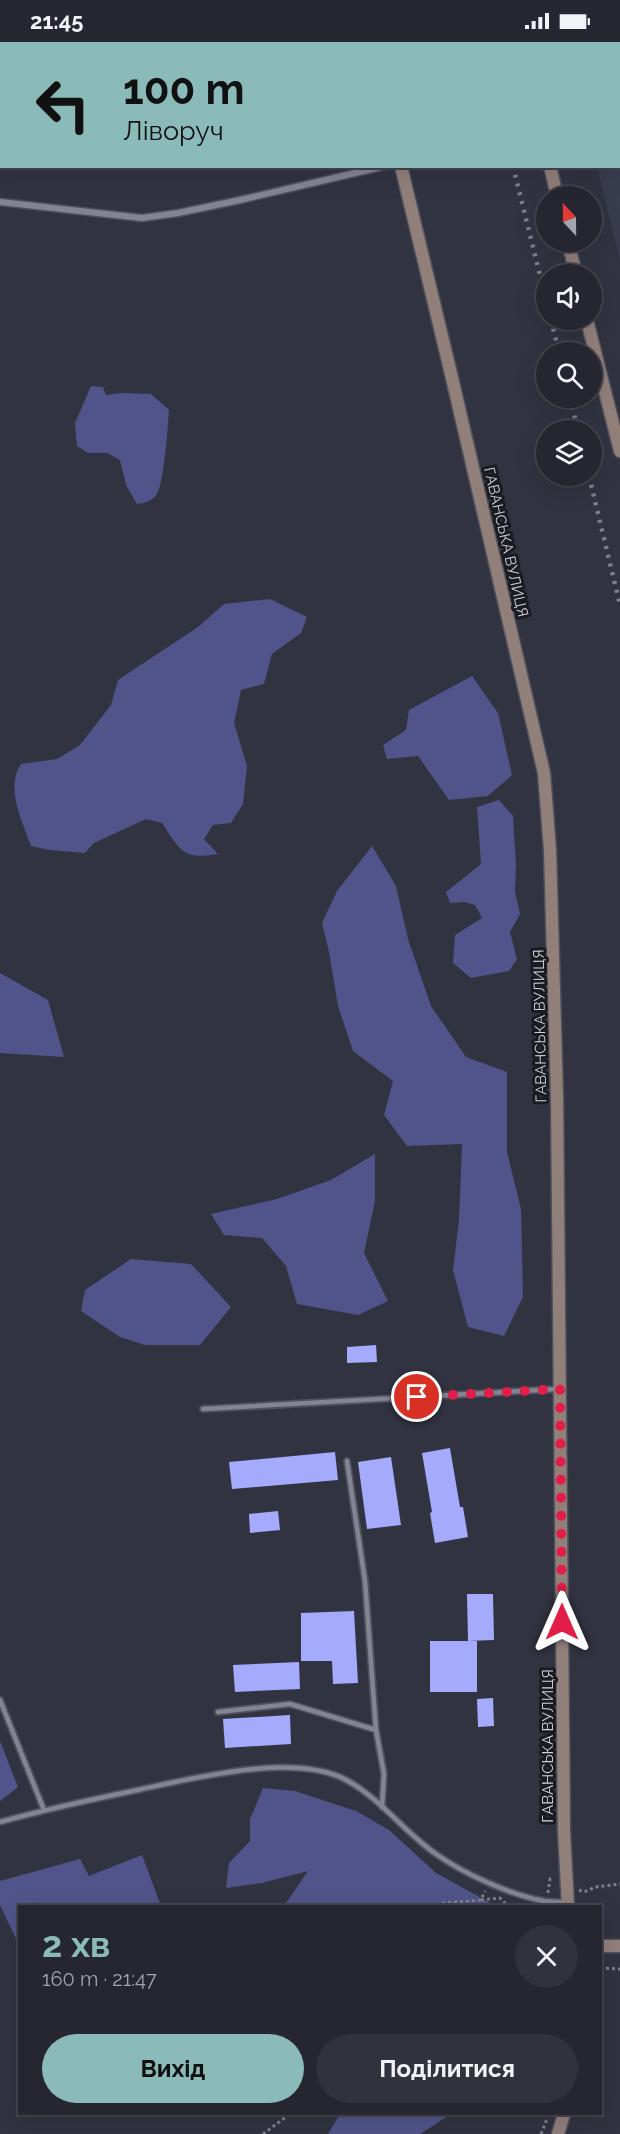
<!DOCTYPE html>
<html lang="uk">
<meta charset="utf-8">
<style>
:root{--surface:#252630;--page:#31323c;--text:#f1f3f6;--muted:#a3a5ab;--line:#42434c;--accent:#8bbbb9}
body{margin:0;font-family:Raleway,sans-serif;background:var(--page);color:var(--text);height:100vh;display:flex;flex-direction:column;font-size:22px;white-space:nowrap}
*{box-sizing:border-box;margin:0}
p{font-size:20px;color:var(--muted)}
.icon{flex:none;width:33px;height:33px;fill:none;stroke:currentColor;stroke-width:2;stroke-linecap:round;stroke-linejoin:round}
.map{position:relative;flex:1;overflow:hidden}
.sheet{position:absolute;left:18px;top:1863px;width:584px;height:210px;display:flex;flex-direction:column;background:var(--surface);border-radius:0px;box-shadow:0 6px 24px #0002,0 0 0 2px var(--line)}
.sheet>*{flex:none}
.top-card{position:absolute;left:0px;top:0px;width:621px;height:126px;box-shadow:0 6px 24px #0002,0 0 0 2px var(--line);background:#8bbbb9;color:#111;overflow:hidden}
.needle{width:39px;rotate:338deg}
.controls{position:absolute;left:536px;top:144px;display:grid;gap:12px}
.controls a{display:grid;place-items:center;width:66px;height:66px;border-radius:50%;background:var(--surface);box-shadow:0 6px 24px #0002,0 0 0 2px var(--line);font-size:30px}
.pin{position:absolute;display:grid;place-items:center;width:51px;height:51px;color:#fff;margin:-26px;border:3px solid #fff;border-radius:50%;box-shadow:0 2px 6px #0007}
.me{position:absolute;width:66px;margin:-33px;rotate:0deg;stroke-linejoin:round;filter:drop-shadow(0 0 4px #0008)}
.turn{display:flex;align-items:center;gap:21px;height:126px;padding:0 24px;font-size:27px}
.turn .icon{width:78px;height:78px;stroke-width:2.5}
.turn b{display:block;font-size:42px;line-height:51px}
.round{display:grid;place-items:center;flex:none;width:63px;height:63px;border-radius:32px;background:var(--page)}
.headline{display:flex;align-items:center;justify-content:space-between;height:102px;padding:0 24px}
h1{font-size:36px;font-weight:700;line-height:45px;color:var(--accent)}
.button{display:flex;gap:12px;margin-top:auto;padding:12px 24px}
.button a{flex:1;height:69px;border-radius:36px;background:var(--accent);color:#111;font-size:24px;font-weight:700;line-height:69px;text-align:center}
.button a+a{background:var(--page);color:var(--text)}
.status{display:flex;justify-content:space-between;align-items:center;height:42px;padding:0 30px;background:var(--surface);direction:ltr}
.status svg{height:16px;fill:currentColor}
.map>svg:first-child{display:block}
</style>
<div class="status"><b>21:45</b><svg viewBox="0 0 49 12"><path d="M0 12V9h3v3zM5 12V6h3v6zM10 12V3h3v9zM15 12V0h3v12zM26 1h20v11H26zM47 4h2v5h-2z"/></svg></div>
<div class="map">
<svg width="620" height="2092" viewBox="0 0 620 2092">
<rect width="100%" height="100%" fill="#313340"/>
<!-- built -->
<path fill="#393c4e" d="M 566,0 L 620,0 L 620,219 L 597,125 L 620,124 L 620,2 Z"/>
<!-- green -->
<g fill="#50548a">
<path d="M 91,344 L 103,345 L 106,353 L 122,351 L 151,352 L 169,368 C 168,384 164,440 157,452 C 152,459 146,461 137,462 L 126,443 L 120,418 L 107,411 L 88,411 L 77,404 L 75,381 Z"/>
<path d="M 270,557 L 307,575 L 301,591 L 272,612 L 264,642 L 241,648 L 234,681 L 247,724 L 243,762 L 231,781 L 213,783 L 204,797 L 218,812 C 182,818 181,809 162,781 L 146,777 L 94,801 L 85,811 L 49,808 L 31,804 C 22,779 5,746 21,722 L 57,717 L 80,703 L 111,663 L 118,638 L 198,585 L 224,562 Z"/>
<path d="M 472,634 L 498,671 L 512,733 L 488,754 L 449,758 L 418,714 L 387,717 L 383,703 L 406,688 L 409,668 Z"/>
<path d="M 499,758 L 513,774 L 516,822 L 515,849 L 520,872 L 510,890 L 517,917 L 509,929 L 471,936 L 453,921 L 455,893 L 482,876 L 475,863 L 465,860 L 450,861 L 446,850 L 481,822 L 477,765 Z"/>
<path d="M 372,804 L 396,844 L 408,897 L 431,964 L 466,1015 L 507,1030 L 507,1110 L 521,1167 L 523,1255 L 504,1294 L 468,1285 L 453,1228 L 459,1178 L 462,1102 L 407,1104 L 384,1073 L 393,1039 L 353,1009 L 338,964 L 329,910 L 322,881 L 337,849 Z"/>
<path d="M 0,931 L 48,958 L 64,1015 L 0,1011 Z"/>
<path d="M 375,1112 L 375,1159 L 364,1211 L 388,1259 L 358,1273 L 297,1262 L 286,1224 L 262,1196 L 224,1193 L 211,1172 L 277,1157 L 331,1138 Z"/>
<path d="M 131,1217 L 191,1222 L 231,1265 L 200,1303 L 145,1303 L 120,1295 L 81,1269 L 85,1248 Z"/>
<path d="M 0,1699 L 18,1745 L 0,1759 Z"/>
<path d="M 263,1746 L 295,1749 L 356,1769 L 389,1788 L 436,1831 L 496,1864 L 284,1864 L 308,1829 L 262,1841 L 226,1846 L 229,1821 L 250,1799 L 250,1777 Z"/>
<path d="M 142,1813 L 161,1864 L 20,1864 L 19,1903 L 0,1863 L 0,1839 L 80,1817 L 89,1834 Z"/>
<path d="M 340,2072 L 451,2072 L 420,2092 L 328,2092 Z"/>
</g>
<!-- building -->
<g fill="#a4abfc">
<path d="M 376,1303 L 377,1320 L 347,1321 L 347,1305 Z"/>
<path d="M 450,1406 L 460,1465 L 463,1465 L 468,1495 L 435,1501 L 430,1471 L 432,1470 L 422,1411 Z"/>
<path d="M 335,1410 L 338,1438 L 232,1447 L 229,1420 Z"/>
<path d="M 391,1415 L 401,1483 L 367,1487 L 358,1420 Z"/>
<path d="M 278,1469 L 280,1488 L 250,1491 L 249,1472 Z"/>
<path d="M 467,1552 L 493,1552 L 494,1598 L 468,1599 Z"/>
<path d="M 354,1569 L 358,1641 L 333,1642 L 332,1619 L 301,1619 L 301,1571 Z"/>
<rect x="430" y="1599" width="47" height="51"/>
<path d="M 299,1620 L 300,1647 L 235,1650 L 233,1623 Z"/>
<path d="M 493,1656 L 494,1684 L 478,1685 L 477,1657 Z"/>
<path d="M 290,1673 L 291,1702 L 225,1706 L 223,1677 Z"/>
</g>
<g fill="none" stroke-linecap="round" stroke-linejoin="round">
<defs>
<g id="lane">
<path d="M 203,1367 L 557,1347"/>
<path d="M 347,1419 L 365,1539 L 376,1688 L 384,1732 L 382,1765"/>
<path d="M 0,1658 L 44,1768"/>
<path d="M 218,1670 L 290,1662 L 376,1688"/>
<path d="M 0,1780 C 44,1768 89,1758 133,1749 C 190,1737 296,1709 348,1739 C 382,1758 405,1791 436,1812 C 464,1832 511,1853 544,1859 C 552,1860 560,1860 567,1860"/>
</g>
<path id="street" d="M 0,160 L 142,176 L 178,171 L 240,158 L 385,124"/>
<g id="secondary">
<path d="M 370,0 L 371,2"/>
<path d="M 520,0 L 520,2"/>
<path d="M 401,124 L 452,336 L 544,731 L 550,808 L 557,1056 L 564,1790 L 568,1864"/>
<path d="M 550,124 L 557,154"/>
<path d="M 568,200 L 576,232"/>
<path d="M 587,278 L 620,409"/>
<path d="M 600,1904 L 620,1904"/>
<path d="M 558,2092 L 564,2072"/>
</g>
</defs>
<!-- lane casing -->
<use href="#lane" stroke="#50515c" stroke-width="8"/>
<!-- street casing -->
<use href="#street" stroke="#50515c" stroke-width="9"/>
<!-- secondary casing -->
<use href="#secondary" stroke="#50515c" stroke-width="15"/>
<!-- path -->
<g stroke="#7d7f89" stroke-width="3" stroke-dasharray="3 3" stroke-linecap="butt">
<path d="M 579,1848 L 584,1850 L 595,1845 L 620,1842"/>
<path d="M 548,1851 L 550,1837 L 553,1838"/>
<path d="M 481,1858 L 500,1856 L 508,1864"/>
<path d="M 442,1861 L 481,1858 L 485,1849"/>
<path d="M 600,1926 L 620,1927"/>
<path d="M 263,2092 L 290,2072"/>
<path d="M 541,2092 L 547,2077"/>
</g>
<!-- lane -->
<use href="#lane" stroke="#828493" stroke-width="4.5"/>
<!-- street -->
<use href="#street" stroke="#828493" stroke-width="6"/>
<!-- secondary -->
<use href="#secondary" stroke="#917f7a" stroke-width="12"/>
<!-- rail -->
<g stroke="#7d7f8a" stroke-width="4.5" stroke-dasharray="3 6" stroke-linecap="butt">
<path d="M 483,0 L 483,2"/>
<path d="M 513,124 L 546,258"/>
<path d="M 551,278 L 559,310"/>
<path d="M 570,356 L 578,388"/>
<path d="M 589,434 L 620,563"/>
</g>
</g>
<g fill="none" stroke-linecap="round" stroke-linejoin="round">
<!-- route -->
<path stroke="#e11d48" stroke-width="10" stroke-dasharray="0 18" d="M 417,1355 L 560,1347 L 562,1580"/>
</g>
<g text-anchor="middle" stroke-width="6" stroke-linejoin="round" paint-order="stroke">
<!-- street labels -->
<g font-size="15" fill="#cfd1d9" stroke="#1a1b21">
<text transform="translate(506 500) rotate(77)" y="5">ГАВАНСЬКА ВУЛИЦЯ</text>
<text transform="translate(540 984) rotate(-91)" y="5">ГАВАНСЬКА ВУЛИЦЯ</text>
<text transform="translate(548 1704) rotate(-90)" y="5">ГАВАНСЬКА ВУЛИЦЯ</text>
</g>
</g>
</svg>
<div class="controls">
<a><svg class="needle" viewBox="-14 -14 28 28"><path d="M0-13l5 13h-10z" fill="#e53935"/><path d="M0 13l5-13h-10z" fill="#a3a5ab"/></svg></a>
<a><svg class="icon" aria-label="sound" viewBox="0 0 24 24"><path d="M4 9h4l5-4v14l-5-4H4zM17 9q2 3 0 6"/></svg></a>
<a><svg class="icon" aria-label="search" viewBox="0 0 24 24"><circle cx="10" cy="10" r="6"/><path d="M15 15l6 6"/></svg></a>
<a><svg class="icon" aria-label="layers" viewBox="0 0 24 24"><path d="M12 4l9 5-9 5-9-5zM3 14l9 5 9-5"/></svg></a>
</div>
<div class="pin" style="left:417px;top:1355px;background:#d93025"><svg class="icon" aria-label="arrive" viewBox="0 0 24 24"><path d="M6 21V4h12l-3 4 3 4H6"/></svg></div>
<svg class="me" style="left:562px;top:1580px" viewBox="-20 -20 40 40"><path d="M0-17L14 15 0 8-14 15z" fill="#e11d48" stroke="#fff" stroke-width="4"/></svg>
<div class="top-card">
<div class="turn"><svg class="icon" aria-label="left" viewBox="0 0 24 24"><path d="M17 20v-9H6M10 6l-5 5 5 5"/></svg><div><b>100 m</b>Ліворуч</div></div>
</div>
<section class="sheet">
<div class="headline"><div><h1>2 хв</h1><p>160 m · 21:47</p></div><a class="round"><svg class="icon" aria-label="close" viewBox="0 0 24 24"><path d="M6 6l12 12M18 6L6 18"/></svg></a></div>
<div class="button"><a>Вихід</a><a>Поділитися</a></div>
</section>
</div>
